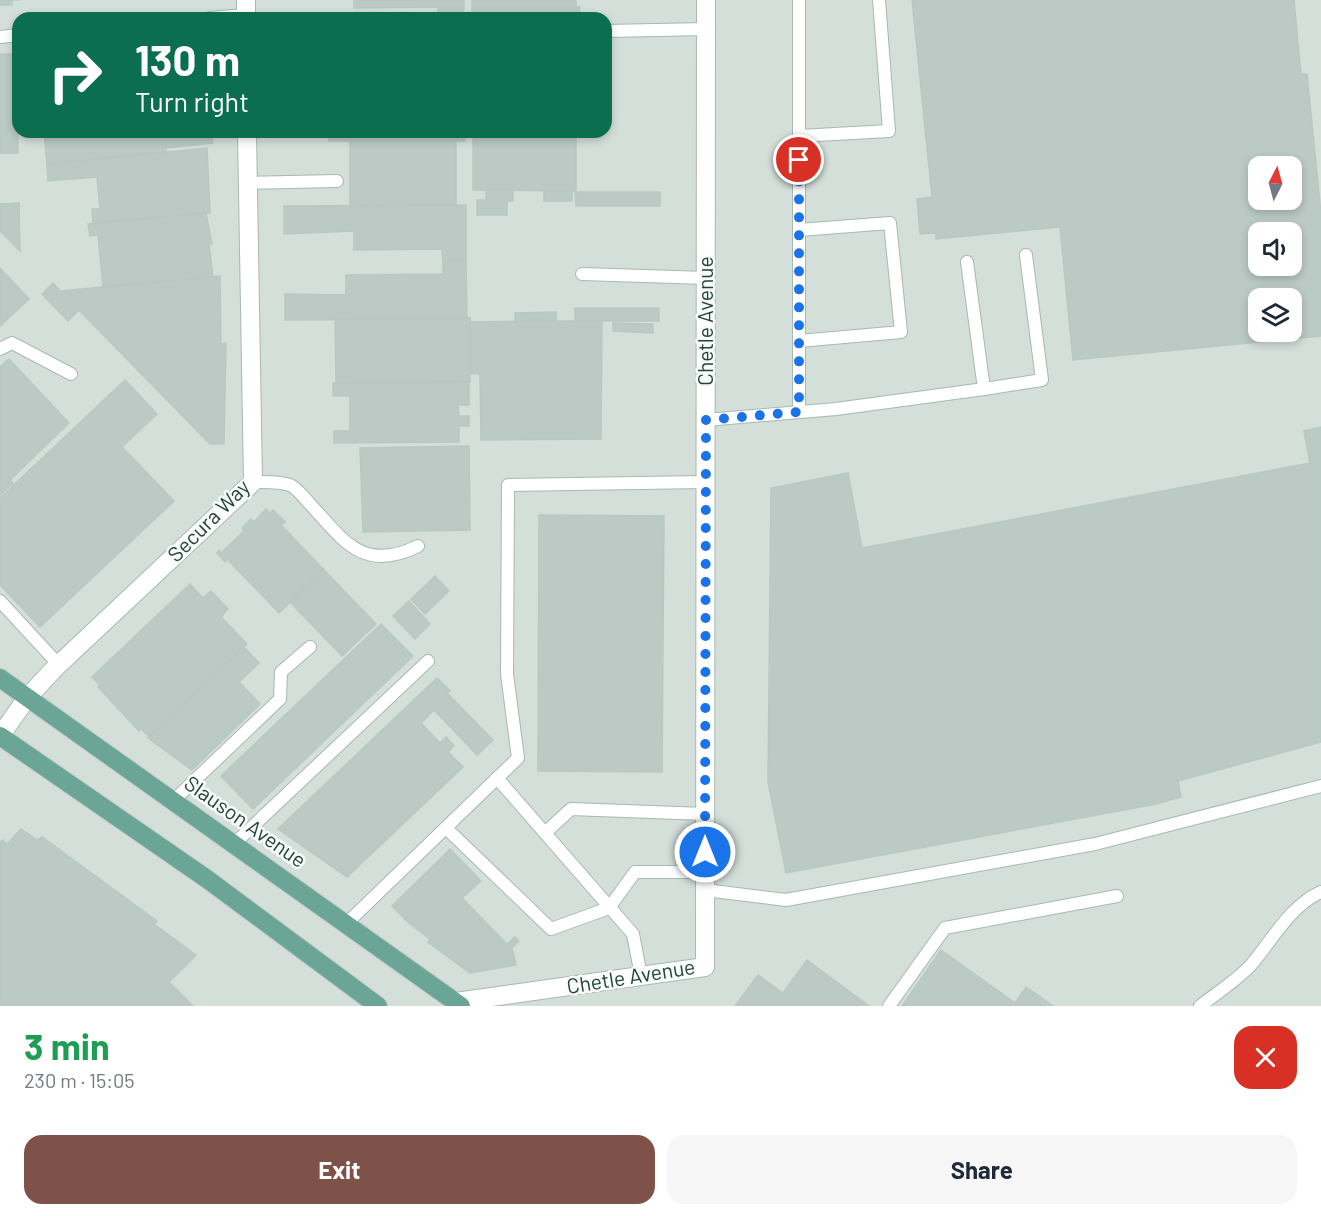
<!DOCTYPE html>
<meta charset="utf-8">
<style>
:root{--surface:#fff;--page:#f6f6f7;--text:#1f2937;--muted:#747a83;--accent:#7f5249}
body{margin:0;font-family:Barlow,sans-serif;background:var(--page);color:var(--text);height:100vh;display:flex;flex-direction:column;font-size:22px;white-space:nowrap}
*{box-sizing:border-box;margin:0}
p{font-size:20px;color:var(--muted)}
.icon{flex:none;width:33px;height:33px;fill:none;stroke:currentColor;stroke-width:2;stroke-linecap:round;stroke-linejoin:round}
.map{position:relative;height:1006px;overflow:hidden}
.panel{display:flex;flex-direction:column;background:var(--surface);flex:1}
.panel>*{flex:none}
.top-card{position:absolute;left:12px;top:12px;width:600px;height:126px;border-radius:18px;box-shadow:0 3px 9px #0003;background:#0b6e4f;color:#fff;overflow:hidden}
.needle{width:39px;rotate:6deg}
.fabs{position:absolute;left:1248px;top:156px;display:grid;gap:12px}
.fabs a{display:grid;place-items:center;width:54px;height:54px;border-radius:12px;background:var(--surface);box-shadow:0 3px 9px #0003;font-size:30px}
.pin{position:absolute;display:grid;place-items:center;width:51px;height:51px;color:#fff;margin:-26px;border:3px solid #fff;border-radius:50%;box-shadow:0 2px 6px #0007}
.me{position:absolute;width:66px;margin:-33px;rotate:0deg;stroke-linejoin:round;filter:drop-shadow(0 0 4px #0008)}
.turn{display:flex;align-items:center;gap:21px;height:126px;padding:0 24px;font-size:27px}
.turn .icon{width:78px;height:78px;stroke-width:2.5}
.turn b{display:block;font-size:42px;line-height:51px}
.round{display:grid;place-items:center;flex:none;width:63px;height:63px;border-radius:18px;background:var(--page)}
.headline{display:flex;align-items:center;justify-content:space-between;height:102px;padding:0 24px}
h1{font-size:36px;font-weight:700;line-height:45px;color:#1e9e55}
.primary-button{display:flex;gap:12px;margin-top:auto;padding:12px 24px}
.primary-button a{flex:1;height:69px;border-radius:18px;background:var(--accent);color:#fff;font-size:24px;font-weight:700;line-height:69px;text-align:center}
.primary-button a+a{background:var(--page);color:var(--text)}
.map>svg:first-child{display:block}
</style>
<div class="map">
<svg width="1321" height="1006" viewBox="0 0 1321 1006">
<rect width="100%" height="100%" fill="#e6efeb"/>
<!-- built -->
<path fill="#d4dfda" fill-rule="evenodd" d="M 0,0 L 1321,0 L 1321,1006 L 0,1006 ZM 18,18 L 606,18 L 606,132 L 18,132 ZM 1258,166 L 1292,166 L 1292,200 L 1258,200 ZM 1258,232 L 1292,232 L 1292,266 L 1258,266 ZM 1258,298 L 1292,298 L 1292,332 L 1258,332 Z"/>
<!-- building -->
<g fill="#bbcac4" stroke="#b8c9c2" stroke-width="1.5" fill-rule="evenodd">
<path d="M 0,0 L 20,0 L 12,0 L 12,5 L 0,5 Z"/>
<path d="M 354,0 L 464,0 L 464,8 L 462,13 L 438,13 L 438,7 L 354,8 Z"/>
<path d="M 472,0 L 576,0 L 576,7 L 580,7 L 579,16 L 472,18 Z"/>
<path d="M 912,0 L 1294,0 L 1301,74 L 1307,74 L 1321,213 L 1321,336 L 1073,360 L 1060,227 L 936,239 L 936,233 L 920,234 L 917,199 L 932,197 ZM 1258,166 L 1292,166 L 1292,200 L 1258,200 ZM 1258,232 L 1292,232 L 1292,266 L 1258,266 ZM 1258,298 L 1292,298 L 1292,332 L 1258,332 Z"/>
<path d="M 463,13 L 463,18 L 330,18 L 330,14 Z"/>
<path d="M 0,54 L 17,54 L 18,153 L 0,153 Z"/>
<path d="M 44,132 L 212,132 L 213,143 L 166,148 L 166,152 L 47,164 Z"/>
<rect x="329" y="132" width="136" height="9"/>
<path d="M 473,132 L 576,132 L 576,191 L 473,190 Z"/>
<path d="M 456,140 L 456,205 L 350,206 L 350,141 Z"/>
<path d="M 207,148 L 210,213 L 93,223 L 92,209 L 100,209 L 97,177 L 48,181 L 47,164 Z"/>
<path d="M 486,190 L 513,190 L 513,201 L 507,201 L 507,215 L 477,215 L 477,200 L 486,200 Z"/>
<rect x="544" y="191" width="28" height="10"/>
<path d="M 575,192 L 660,192 L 660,206 L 576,206 Z"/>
<path d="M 19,203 L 20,251 L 0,231 L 0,204 Z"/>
<path d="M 466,205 L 466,260 L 443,261 L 442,249 L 354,250 L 354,231 L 284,234 L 284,206 Z"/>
<path d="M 206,213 L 212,244 L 209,244 L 213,277 L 103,287 L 98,235 L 90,236 L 88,224 Z"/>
<path d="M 466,260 L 467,319 L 285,320 L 285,294 L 346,295 L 346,275 L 443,274 L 443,261 Z"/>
<path d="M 0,268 L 29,299 L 0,326 Z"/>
<path d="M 220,276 L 221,344 L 226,343 L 224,444 L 210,444 L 79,310 L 68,321 L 42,294 L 53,283 L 60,291 Z"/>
<rect x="575" y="308" width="84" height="13"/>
<path d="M 556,312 L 556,321 L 515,321 L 515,313 Z"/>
<path d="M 470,318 L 470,382 L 336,383 L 335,319 Z"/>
<path d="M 556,321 L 602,321 L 601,439 L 481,440 L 480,374 L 471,374 L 470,322 Z"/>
<path d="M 613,323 L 653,324 L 653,333 L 613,331 Z"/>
<path d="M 9,359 L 69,423 L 10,480 L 13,483 L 0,495 L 0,367 Z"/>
<path d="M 125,380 L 157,414 L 122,447 L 174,501 L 40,627 L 0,585 L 0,498 Z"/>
<path d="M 469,382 L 469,405 L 458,405 L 459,416 L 469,416 L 469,426 L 459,426 L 459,442 L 334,443 L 334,431 L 350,431 L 350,396 L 333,396 L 333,383 Z"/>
<path d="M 1321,427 L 1321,742 L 1178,781 L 1181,797 L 1156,804 L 786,873 L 768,782 L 771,488 L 848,473 L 862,548 L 1310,463 L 1304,431 Z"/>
<path d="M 469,446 L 470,530 L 363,532 L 360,448 Z"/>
<path d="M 266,509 L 270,513 L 273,510 L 285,522 L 281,525 L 324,570 L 279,613 L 227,559 L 225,562 L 217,553 L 219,550 L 221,553 L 244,531 L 242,528 L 251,519 L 254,522 Z"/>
<path d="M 539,515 L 664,516 L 662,772 L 538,771 Z"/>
<path d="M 324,570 L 376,624 L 342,656 L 290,602 Z"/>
<path d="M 435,576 L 449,591 L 425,614 L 411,599 Z"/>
<path d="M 190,584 L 203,598 L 211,591 L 228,609 L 221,617 L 247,644 L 149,737 L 141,728 L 139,731 L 98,687 L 100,685 L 92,677 Z"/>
<path d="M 409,601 L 430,624 L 415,639 L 393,616 Z"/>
<path d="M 381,624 L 413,656 L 253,809 L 221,776 Z"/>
<path d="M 244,647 L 259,663 L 239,682 L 260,704 L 192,770 L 148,738 Z"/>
<path d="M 437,678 L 450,691 L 447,693 L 493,740 L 477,755 L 434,710 L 421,723 L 440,743 L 446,737 L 454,746 L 448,752 L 463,767 L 347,877 L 278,829 Z"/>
<path d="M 21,829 L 37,840 L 42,837 L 157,921 L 154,924 L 196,955 L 169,982 L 193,1006 L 0,1006 L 0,842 L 3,840 L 7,844 Z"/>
<path d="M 450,849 L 481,881 L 462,898 L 507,944 L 515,937 L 519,941 L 512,948 L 516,965 L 470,973 L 428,942 L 430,939 L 410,924 L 392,906 Z"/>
<path d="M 941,950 L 1015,1003 L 1026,987 L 1053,1006 L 902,1006 Z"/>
<path d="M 807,960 L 869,1006 L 735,1006 L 758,975 L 783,993 Z"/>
</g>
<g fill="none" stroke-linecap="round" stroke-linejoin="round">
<defs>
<g id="lane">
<path d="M 210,18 L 246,15"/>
<path d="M 606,31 L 706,29"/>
<path d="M 0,37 L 18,35"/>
<path d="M 799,136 L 889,131 L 879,0"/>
<path d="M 248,183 L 337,181"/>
<path d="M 799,230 L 890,223 L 901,332 L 799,341"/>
<path d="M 582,274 L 706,278"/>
<path d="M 0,349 L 12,343 L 71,374"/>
<path d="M 984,389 L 1042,380 L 1026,255"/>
<path d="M 799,412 L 799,0"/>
<path d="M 706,420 L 836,409 L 984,389 L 967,262"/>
<path d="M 253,482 C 265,482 278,481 290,485 C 297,488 304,498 310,504 C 344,541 363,573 418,546"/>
<path d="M 0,601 L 59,665"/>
<path d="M 497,778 L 633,934 L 641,976"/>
<path d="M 174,800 L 280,699 L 281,672 L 310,647"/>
<path d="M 446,828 L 551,929 L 609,908 L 635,872 L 705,872"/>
<path d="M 545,833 L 571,809 L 705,814"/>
<path d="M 235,843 L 428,661"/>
<path d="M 705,890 L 786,900 L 1095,844 L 1321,786"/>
<path d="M 347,923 L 518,758 L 507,674 L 508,485 L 705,482"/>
<path d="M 889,1006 L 945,928 L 1117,896"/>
<path d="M 1200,1006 C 1217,993 1237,980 1251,965 C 1272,940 1291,905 1321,892"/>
</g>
<g id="street">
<path d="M 246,0 L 246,18"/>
<path d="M 0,736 L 27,698 L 54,669 L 253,482 L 247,132"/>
<path d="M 453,1006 L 456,1002 L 705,967 L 706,0"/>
</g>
<g id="primary">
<path d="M 0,678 L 461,1006"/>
<path d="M 0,736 L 207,879 L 378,1006"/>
</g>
</defs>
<!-- lane casing -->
<use href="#lane" stroke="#a8b8b2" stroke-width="14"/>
<!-- street casing -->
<use href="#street" stroke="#a8b8b2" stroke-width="20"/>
<!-- primary casing -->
<use href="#primary" stroke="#c2cac8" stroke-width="20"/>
<!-- lane -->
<use href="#lane" stroke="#fff" stroke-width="12"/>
<!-- street -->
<use href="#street" stroke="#fff" stroke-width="18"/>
<!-- primary -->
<use href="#primary" stroke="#6aa596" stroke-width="18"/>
</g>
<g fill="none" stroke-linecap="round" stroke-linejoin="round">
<!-- route -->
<path stroke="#1a73e8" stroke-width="10" stroke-dasharray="0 18" d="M 705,852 L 706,420 L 799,412 L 799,160"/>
</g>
<g text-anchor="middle" stroke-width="5" stroke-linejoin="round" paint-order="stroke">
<!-- street labels -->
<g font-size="21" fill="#24423a" stroke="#f7fbf9">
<text transform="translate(706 321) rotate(-90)" y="7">Chetle Avenue</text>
<text transform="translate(209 521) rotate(-45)" y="7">Secura Way</text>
<text transform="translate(245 822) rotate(35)" y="7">Slauson Avenue</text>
<text transform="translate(631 977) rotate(-9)" y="7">Chetle Avenue</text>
</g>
</g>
</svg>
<div class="fabs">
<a><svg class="needle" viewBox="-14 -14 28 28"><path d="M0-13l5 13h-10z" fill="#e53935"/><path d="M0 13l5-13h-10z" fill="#747a83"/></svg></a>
<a><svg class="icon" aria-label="sound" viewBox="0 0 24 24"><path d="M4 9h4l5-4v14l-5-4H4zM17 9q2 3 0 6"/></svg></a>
<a><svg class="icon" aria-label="layers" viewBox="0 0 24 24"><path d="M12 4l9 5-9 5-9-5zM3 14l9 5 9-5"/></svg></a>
</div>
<div class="pin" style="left:799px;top:160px;background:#d93025"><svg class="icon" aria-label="arrive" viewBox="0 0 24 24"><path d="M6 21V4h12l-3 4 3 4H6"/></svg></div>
<svg class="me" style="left:705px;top:852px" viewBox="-20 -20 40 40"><circle r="17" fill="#1a73e8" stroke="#fff" stroke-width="3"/><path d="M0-11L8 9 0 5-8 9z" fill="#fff"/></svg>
<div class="top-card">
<div class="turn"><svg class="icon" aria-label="right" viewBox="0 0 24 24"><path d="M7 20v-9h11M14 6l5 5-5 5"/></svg><div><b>130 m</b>Turn right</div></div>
</div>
</div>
<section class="panel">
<div class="headline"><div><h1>3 min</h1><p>230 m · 15:05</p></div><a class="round" style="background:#d93025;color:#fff"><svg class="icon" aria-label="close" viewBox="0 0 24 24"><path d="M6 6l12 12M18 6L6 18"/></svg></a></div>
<div class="primary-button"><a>Exit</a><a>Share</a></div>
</section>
